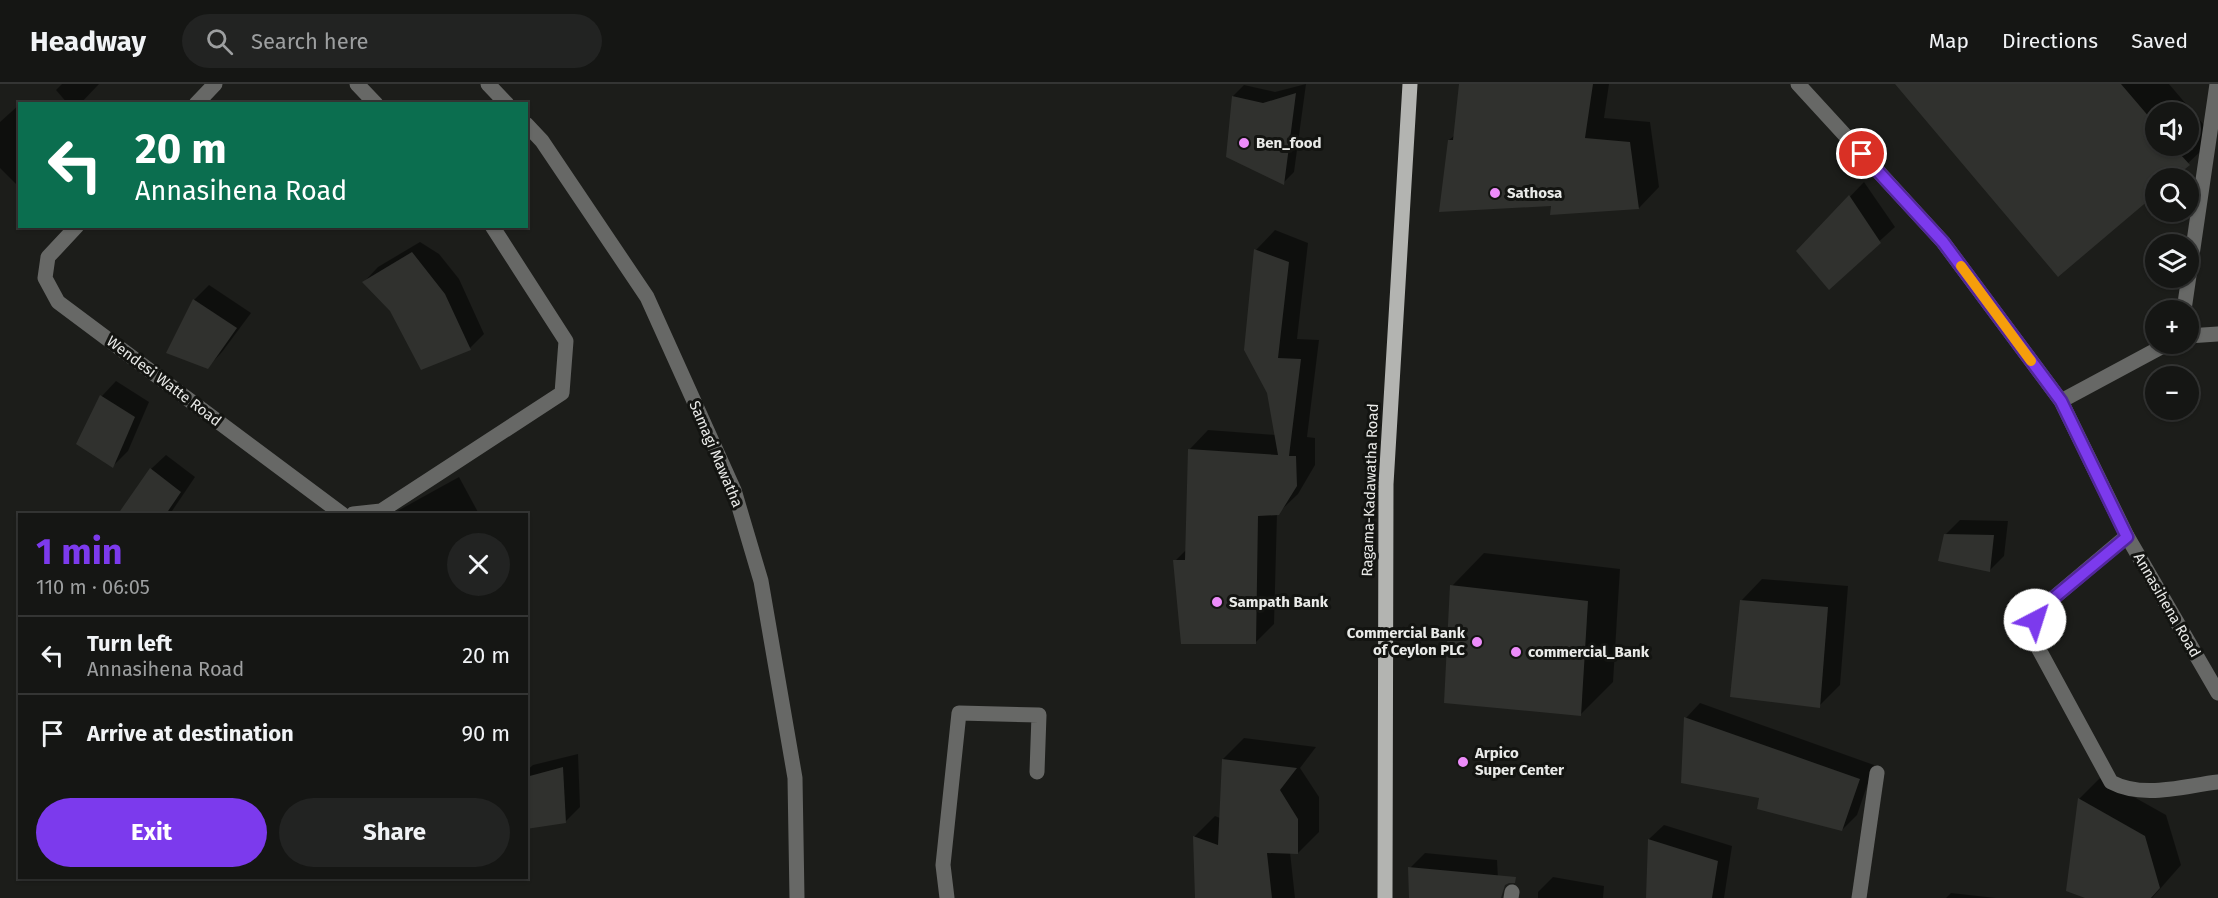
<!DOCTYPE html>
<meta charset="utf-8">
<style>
:root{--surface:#151614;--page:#222322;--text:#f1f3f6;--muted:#9d9fa0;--line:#343534;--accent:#7c3aed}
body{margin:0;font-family:"Fira Sans",sans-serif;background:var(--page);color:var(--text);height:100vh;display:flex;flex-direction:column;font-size:22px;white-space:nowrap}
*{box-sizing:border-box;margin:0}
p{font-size:20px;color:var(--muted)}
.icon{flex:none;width:33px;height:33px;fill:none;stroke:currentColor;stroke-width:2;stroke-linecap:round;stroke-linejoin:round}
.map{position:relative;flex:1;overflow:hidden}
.side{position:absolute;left:18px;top:429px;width:510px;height:366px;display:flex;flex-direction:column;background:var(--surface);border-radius:0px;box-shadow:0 2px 4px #0004,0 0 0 2px var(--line)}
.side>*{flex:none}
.hud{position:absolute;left:18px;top:18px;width:510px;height:126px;border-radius:0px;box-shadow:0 2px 4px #0004,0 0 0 2px var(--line);background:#0b6e4f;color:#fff;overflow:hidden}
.controls{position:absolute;left:2145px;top:18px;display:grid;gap:12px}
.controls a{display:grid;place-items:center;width:54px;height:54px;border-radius:50%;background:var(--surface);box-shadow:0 2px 4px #0004,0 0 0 2px var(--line);font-size:30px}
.pin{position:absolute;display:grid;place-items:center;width:51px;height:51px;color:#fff;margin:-26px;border:3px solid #fff;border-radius:50%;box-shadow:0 2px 6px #0007}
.me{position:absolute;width:66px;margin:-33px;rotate:40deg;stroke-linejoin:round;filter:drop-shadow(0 0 4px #0008)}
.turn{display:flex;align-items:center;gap:21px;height:126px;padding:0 18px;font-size:27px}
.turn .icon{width:78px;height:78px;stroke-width:2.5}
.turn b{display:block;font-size:42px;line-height:51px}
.round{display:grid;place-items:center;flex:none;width:63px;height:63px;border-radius:32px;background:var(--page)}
.summary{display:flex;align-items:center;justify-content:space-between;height:102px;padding:0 18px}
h1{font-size:36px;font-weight:700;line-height:45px;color:var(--accent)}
.action{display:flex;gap:12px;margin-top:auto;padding:12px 18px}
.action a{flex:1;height:69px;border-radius:36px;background:var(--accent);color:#fff;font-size:24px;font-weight:700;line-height:69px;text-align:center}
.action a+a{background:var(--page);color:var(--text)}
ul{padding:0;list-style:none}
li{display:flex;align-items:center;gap:18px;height:78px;padding:0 18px;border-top:2px solid var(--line)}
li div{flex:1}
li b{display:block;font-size:22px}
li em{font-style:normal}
header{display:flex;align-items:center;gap:36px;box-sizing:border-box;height:84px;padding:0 30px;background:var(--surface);border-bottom:2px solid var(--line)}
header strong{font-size:28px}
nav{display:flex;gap:33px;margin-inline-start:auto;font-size:21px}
.search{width:420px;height:54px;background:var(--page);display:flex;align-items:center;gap:15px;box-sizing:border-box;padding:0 21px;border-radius:33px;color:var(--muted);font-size:22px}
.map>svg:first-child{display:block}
</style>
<header>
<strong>Headway</strong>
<div class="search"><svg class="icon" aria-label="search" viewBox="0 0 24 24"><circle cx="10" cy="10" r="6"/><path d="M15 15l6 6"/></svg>Search here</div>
<nav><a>Map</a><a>Directions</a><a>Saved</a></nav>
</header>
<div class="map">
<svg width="2218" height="814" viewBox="0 0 2218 814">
<rect width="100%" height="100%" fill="#1c1d1a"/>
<!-- shadow -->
<g fill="#0007" fill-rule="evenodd">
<path d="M 62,0 L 99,0 L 80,20 L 68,20 L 56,6 Z"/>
<path d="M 1306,0 L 1294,88 L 1283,99 L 1228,72 L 1233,12 L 1244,1 L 1275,8 Z"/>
<path d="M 1461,0 L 1609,0 L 1604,34 L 1650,38 L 1659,103 L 1639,124 L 1553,120 L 1449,56 L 1455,51 Z"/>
<path d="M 1897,0 L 2169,0 L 2215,54 L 2172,94 L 2156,94 ZM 2156,28 L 2188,28 L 2188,62 L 2156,62 Z"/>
<path d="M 20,20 L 20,104 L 0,84 L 0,38 Z"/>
<path d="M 1864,98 L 1895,143 L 1829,203 L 1798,167 Z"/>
<path d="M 1275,146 L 1308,159 L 1297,255 L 1319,256 L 1307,353 L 1315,354 L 1315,381 L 1298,410 L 1277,430 L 1274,540 L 1255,559 L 1175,477 L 1187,465 L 1189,366 L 1208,346 L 1276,351 L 1268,308 L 1246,266 L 1256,166 Z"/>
<path d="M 420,158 L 439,170 L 459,195 L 484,250 L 470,264 L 391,226 L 364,198 L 378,183 Z"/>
<path d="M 209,201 L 251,229 L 222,268 L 208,283 L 168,269 L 194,216 Z"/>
<path d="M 116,297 L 149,318 L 128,367 L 113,382 L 78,359 L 102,312 Z"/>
<path d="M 166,371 L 195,393 L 170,430 L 120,430 L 151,385 Z"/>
<path d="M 459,393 L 479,430 L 392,430 Z"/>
<path d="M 1960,436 L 2008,437 L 2004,472 L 1989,487 L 1945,451 Z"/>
<path d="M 1484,469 L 1620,485 L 1613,598 L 1580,631 L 1452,502 Z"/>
<path d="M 1762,495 L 1848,502 L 1840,601 L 1819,622 L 1741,517 Z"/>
<path d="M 1700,619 L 1874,681 L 1857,731 L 1842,746 L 1761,713 L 1686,634 Z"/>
<path d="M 1244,654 L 1316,663 L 1300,684 L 1319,713 L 1319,748 L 1298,769 L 1290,768 L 1295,814 L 1197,814 L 1194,753 L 1215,732 L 1220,734 L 1223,675 Z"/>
<path d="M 578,670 L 580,723 L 565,738 L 526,741 L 526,687 L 533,681 Z"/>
<path d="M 2100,694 L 2166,731 L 2181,781 L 2152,814 L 2089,814 L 2079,715 Z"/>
<path d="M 1664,741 L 1732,762 L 1724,814 L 1647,814 L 1649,755 Z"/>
<path d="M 1425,769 L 1497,776 L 1499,814 L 1410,814 L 1410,784 Z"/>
<path d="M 1553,793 L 1604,802 L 1603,814 L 1538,814 L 1538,808 Z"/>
<path d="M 1951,809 L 1996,814 L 1946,814 Z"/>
</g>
<!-- building -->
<g fill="#30312e">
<path d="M 1459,0 L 1593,0 L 1585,54 L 1630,58 L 1639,125 L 1550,131 L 1551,122 L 1439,128 L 1448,56 L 1453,56 Z"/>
<path d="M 1895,0 L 2121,0 L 2156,41 L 2156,62 L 2173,62 L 2190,81 L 2174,94 L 2156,94 L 2156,110 L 2058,193 Z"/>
<path d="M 1296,9 L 1284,101 L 1226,73 L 1232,12 L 1263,19 Z"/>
<path d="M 1849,111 L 1881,159 L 1829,206 L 1796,167 Z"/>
<path d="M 1254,165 L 1289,178 L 1278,274 L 1301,275 L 1289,372 L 1296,372 L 1297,402 L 1279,431 L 1258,432 L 1256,560 L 1181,560 L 1173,476 L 1185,476 L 1188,365 L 1278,371 L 1267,309 L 1244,266 Z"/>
<path d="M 412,168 L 445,210 L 471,266 L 421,286 L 390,227 L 362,198 Z"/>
<path d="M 193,215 L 237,244 L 208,285 L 166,269 Z"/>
<path d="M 100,311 L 135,333 L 113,384 L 76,360 Z"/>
<path d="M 150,384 L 181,408 L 166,430 L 118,430 Z"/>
<path d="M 1944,450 L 1994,451 L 1990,488 L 1938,477 Z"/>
<path d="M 1450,501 L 1588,517 L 1581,632 L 1444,619 Z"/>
<path d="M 1740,516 L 1828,523 L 1820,624 L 1730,613 Z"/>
<path d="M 1684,633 L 1860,695 L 1842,747 L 1757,725 L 1759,714 L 1681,699 Z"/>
<path d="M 1222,675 L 1297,684 L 1280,706 L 1298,735 L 1298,770 L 1267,769 L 1272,814 L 1195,814 L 1193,752 L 1218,761 Z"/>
<path d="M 563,683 L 566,739 L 526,745 L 526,693 Z"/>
<path d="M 2078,714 L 2145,752 L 2160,804 L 2151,814 L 2085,814 L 2066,807 Z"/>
<path d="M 1648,755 L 1718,777 L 1712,814 L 1646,814 Z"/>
<path d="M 1408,783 L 1516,793 L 1515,799 L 1509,799 L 1505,801 L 1501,814 L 1409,814 Z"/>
</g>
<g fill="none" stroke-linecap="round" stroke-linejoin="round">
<!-- minor -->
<g stroke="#676866" stroke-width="15">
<path d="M 357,0 L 376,20"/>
<path d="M 488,0 L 507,20"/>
<path d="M 1798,0 L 1943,158 L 2061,317 L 2127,452 L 2218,609"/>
<path d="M 196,20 L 215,0"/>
<path d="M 526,40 L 542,57 L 647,213 L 734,406 L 761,497 L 795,694 L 797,814"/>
<path d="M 77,142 L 48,173 L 45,194 L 58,218 L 342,430"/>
<path d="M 2184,226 L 2217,0"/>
<path d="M 2188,252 L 2218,250"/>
<path d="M 2061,317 L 2167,260"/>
<path d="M 353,430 L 381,427 L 562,309 L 566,257 L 492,142"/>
<path d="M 2127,452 L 2044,522 L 2035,536 L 2036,560 L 2111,698 C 2143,715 2183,702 2218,698"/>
<path d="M 947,814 L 943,781 L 959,629 L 1039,631 L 1037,688"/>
<path d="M 1511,814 L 1512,808"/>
<path d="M 1859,814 L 1877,689"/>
</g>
<!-- major -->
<path stroke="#b3b4b1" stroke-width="15" d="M 1385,814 L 1386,400 L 1410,0"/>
</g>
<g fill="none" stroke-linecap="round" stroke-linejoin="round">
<defs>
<path id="route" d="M 1862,70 L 1943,158 L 2061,317 L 2127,453 L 2044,522 L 2035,536"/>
</defs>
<!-- route casing -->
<use href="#route" stroke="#51269a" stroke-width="15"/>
<!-- route -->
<use href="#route" stroke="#7c3aed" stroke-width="10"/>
<!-- slow -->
<path stroke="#f59e0b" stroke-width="10" d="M 1961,182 L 2031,277"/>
</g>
<!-- markers -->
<g fill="#ed8cfa" stroke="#131411" stroke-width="2">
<circle cx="1244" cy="59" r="6"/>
<circle cx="1495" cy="109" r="6"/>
<circle cx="1217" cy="518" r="6"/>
<circle cx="1477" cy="558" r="6"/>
<circle cx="1516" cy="568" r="6"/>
<circle cx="1463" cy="678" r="6"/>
</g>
<g text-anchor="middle" stroke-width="6" stroke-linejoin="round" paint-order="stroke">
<!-- poi labels -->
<g font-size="15" font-weight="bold" fill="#e9eae8" stroke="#131411" text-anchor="start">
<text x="1256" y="64">Ben_food</text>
<text x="1507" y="114">Sathosa</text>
<text x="1229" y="523">Sampath Bank</text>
<text x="1465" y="554" text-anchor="end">Commercial Bank<tspan x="1465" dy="17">of Ceylon PLC</tspan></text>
<text x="1528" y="573">commercial_Bank</text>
<text x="1475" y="674">Arpico<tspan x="1475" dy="17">Super Center</tspan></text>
</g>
<!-- street labels -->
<g font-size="15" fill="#e9eae8" stroke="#131411">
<text transform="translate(164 297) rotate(37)" y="5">Wendesi Watte Road</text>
<text transform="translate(716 370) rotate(67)" y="5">Samagi Mawatha</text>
<text transform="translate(1370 406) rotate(-88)" y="5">Ragama-Kadawatha Road</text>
<text transform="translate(2167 521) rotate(60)" y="5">Annasihena Road</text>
</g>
</g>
</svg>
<div class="controls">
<a><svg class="icon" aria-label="sound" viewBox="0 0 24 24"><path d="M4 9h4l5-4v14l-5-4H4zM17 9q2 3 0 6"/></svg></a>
<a><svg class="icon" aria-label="search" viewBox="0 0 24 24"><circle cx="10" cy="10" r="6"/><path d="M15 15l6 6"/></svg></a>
<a><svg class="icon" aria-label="layers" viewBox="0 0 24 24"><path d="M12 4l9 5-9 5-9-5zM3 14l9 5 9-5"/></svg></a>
<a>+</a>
<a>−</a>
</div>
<div class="pin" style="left:1862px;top:70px;background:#d93025"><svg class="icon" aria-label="arrive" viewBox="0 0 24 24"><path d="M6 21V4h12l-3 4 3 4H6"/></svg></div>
<svg class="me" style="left:2035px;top:536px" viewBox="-20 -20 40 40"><circle r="19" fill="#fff"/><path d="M0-13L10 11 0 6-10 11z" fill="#7c3aed"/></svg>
<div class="hud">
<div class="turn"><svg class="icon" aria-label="left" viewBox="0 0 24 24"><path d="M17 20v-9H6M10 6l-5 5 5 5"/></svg><div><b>20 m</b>Annasihena Road</div></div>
</div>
<section class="side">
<div class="summary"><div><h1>1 min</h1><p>110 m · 06:05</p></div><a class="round"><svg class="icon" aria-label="close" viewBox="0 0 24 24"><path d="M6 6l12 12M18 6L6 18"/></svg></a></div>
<ul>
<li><svg class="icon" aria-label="left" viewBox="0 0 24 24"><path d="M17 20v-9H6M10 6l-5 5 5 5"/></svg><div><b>Turn left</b><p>Annasihena Road</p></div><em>20 m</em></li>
<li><svg class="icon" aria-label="arrive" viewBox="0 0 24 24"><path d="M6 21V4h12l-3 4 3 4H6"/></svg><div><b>Arrive at destination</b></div><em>90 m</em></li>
</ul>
<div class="action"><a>Exit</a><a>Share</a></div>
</section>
</div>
